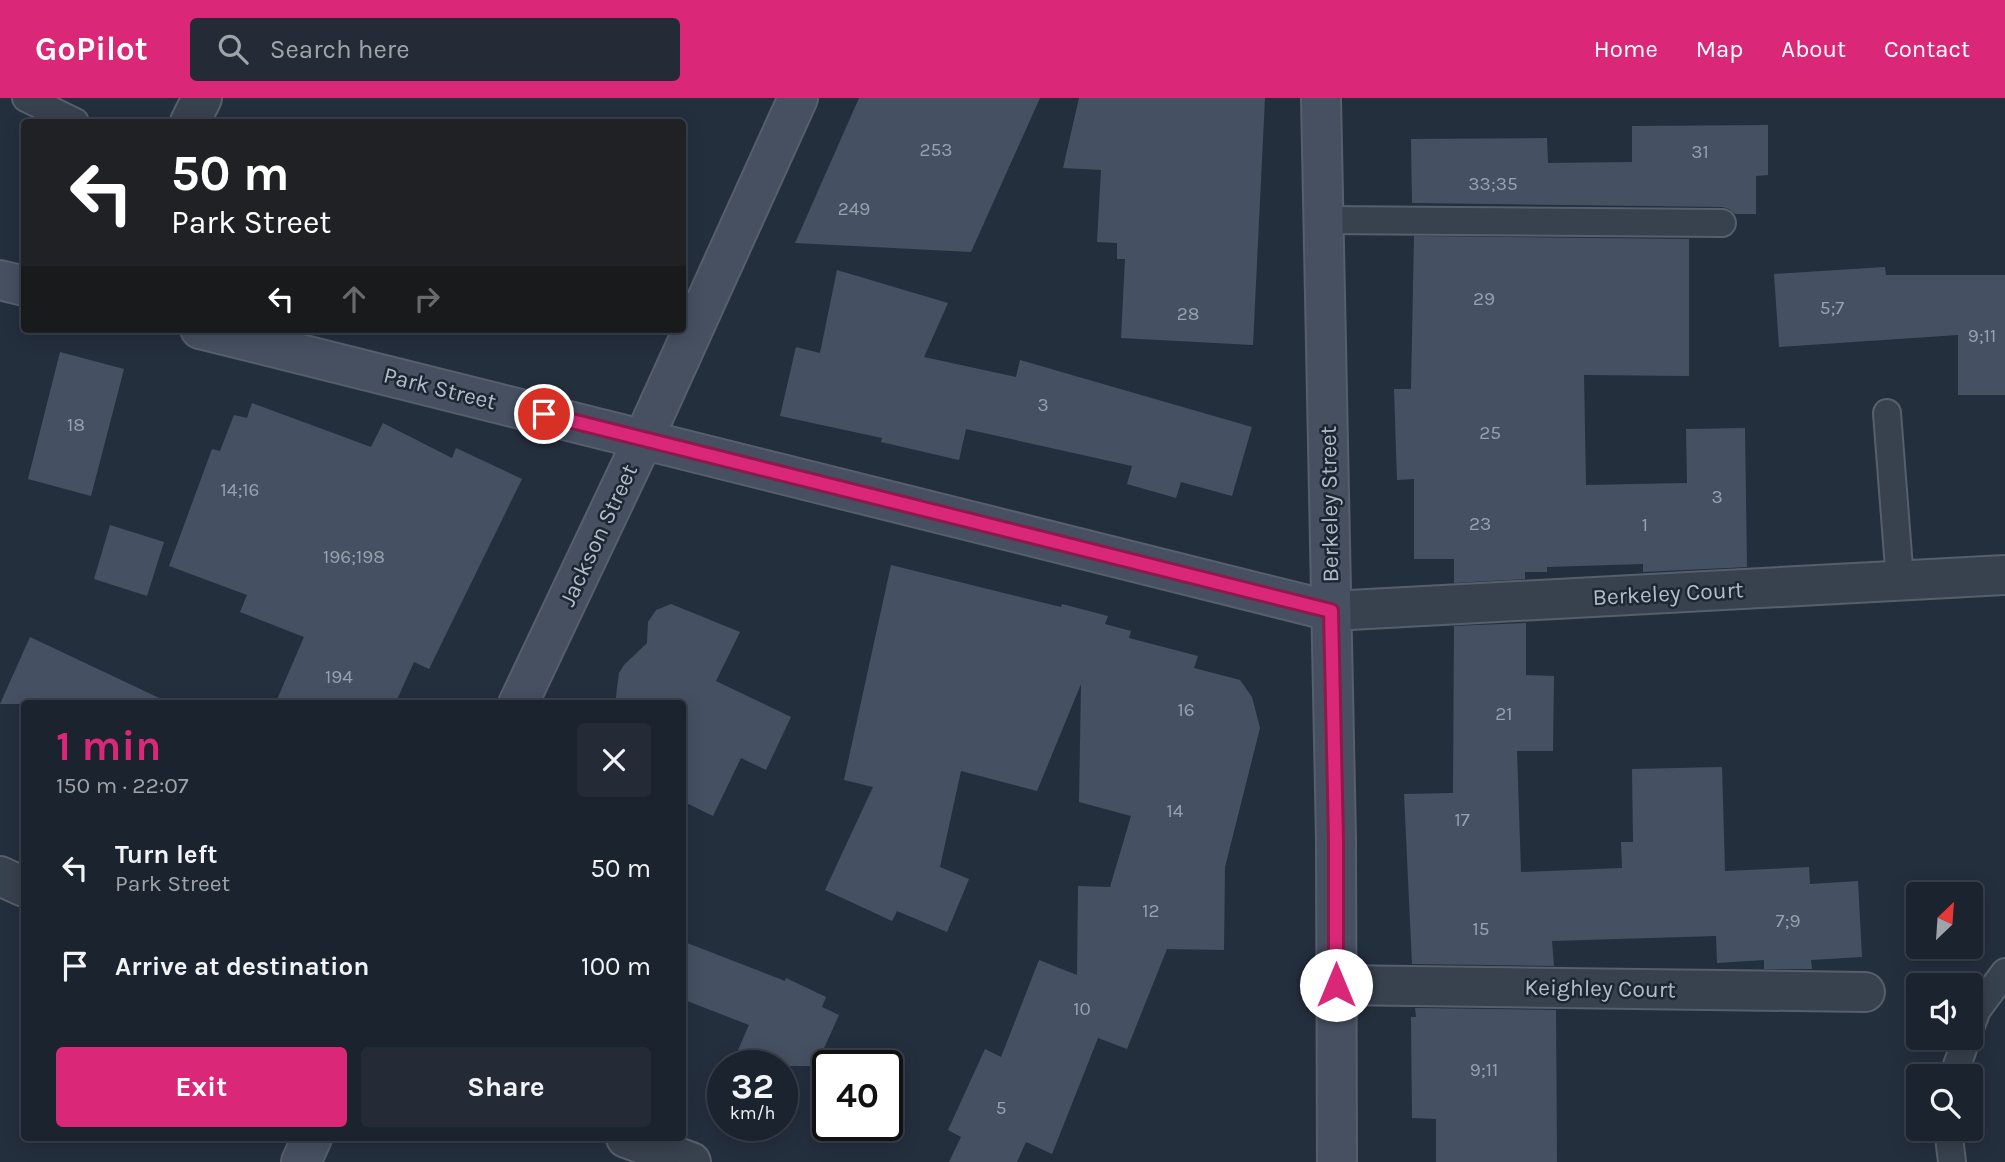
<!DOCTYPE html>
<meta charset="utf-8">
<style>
:root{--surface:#1b232e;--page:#242b36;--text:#f1f3f6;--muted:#a0a4aa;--line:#39404a;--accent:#db2777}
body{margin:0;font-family:Karla,sans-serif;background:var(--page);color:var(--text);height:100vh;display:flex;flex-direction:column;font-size:26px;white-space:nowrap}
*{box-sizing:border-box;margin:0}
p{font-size:23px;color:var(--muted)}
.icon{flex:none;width:38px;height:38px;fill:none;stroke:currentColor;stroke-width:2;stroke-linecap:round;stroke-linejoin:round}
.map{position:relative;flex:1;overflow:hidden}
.details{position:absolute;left:21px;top:602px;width:665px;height:441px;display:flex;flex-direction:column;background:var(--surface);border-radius:7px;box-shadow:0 4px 18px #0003,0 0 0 2px var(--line)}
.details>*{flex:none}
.banner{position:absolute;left:21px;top:21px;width:665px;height:214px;border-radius:7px;box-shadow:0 4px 18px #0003,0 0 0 2px var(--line);background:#202124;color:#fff;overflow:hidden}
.needle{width:46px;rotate:25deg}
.tools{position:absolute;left:1906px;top:784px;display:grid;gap:14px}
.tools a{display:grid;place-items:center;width:77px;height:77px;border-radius:7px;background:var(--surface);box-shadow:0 4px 18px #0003,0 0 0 2px var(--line);font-size:35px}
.speed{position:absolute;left:707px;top:952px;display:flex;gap:14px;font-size:35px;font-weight:700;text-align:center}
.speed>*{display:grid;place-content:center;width:91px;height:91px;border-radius:50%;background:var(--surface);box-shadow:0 4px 18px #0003,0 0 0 2px var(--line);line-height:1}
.speed small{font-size:18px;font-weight:400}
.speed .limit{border:4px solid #111;border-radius:10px;background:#fff;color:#111}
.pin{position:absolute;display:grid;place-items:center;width:60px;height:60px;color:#fff;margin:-30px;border:4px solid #fff;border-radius:50%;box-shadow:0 2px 7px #0007}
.me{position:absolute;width:77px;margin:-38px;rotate:0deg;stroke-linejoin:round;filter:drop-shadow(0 0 5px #0008)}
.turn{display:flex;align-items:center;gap:24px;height:147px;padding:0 35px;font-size:32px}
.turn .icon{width:91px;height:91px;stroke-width:2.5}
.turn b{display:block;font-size:49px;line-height:60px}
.lanes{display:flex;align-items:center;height:66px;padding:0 35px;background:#0003;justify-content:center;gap:35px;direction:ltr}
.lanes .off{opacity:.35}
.round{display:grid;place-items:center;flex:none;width:74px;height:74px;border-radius:7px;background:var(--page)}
.head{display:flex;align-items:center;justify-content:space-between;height:119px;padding:0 35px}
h1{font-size:42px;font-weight:700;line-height:52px;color:var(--accent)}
.cta{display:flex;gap:14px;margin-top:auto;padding:14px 35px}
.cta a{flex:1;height:80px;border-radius:7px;background:var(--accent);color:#fff;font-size:28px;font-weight:700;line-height:80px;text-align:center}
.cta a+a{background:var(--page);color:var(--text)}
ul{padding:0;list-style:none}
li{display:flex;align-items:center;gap:21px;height:98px;padding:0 35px}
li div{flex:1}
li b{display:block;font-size:26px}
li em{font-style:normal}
header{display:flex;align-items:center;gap:42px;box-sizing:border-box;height:98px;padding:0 35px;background:var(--accent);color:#fff}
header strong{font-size:33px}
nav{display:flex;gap:38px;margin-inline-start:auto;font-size:24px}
.search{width:490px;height:63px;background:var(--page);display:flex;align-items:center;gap:18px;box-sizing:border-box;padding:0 24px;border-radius:7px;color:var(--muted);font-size:26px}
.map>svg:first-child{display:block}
</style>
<header>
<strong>GoPilot</strong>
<div class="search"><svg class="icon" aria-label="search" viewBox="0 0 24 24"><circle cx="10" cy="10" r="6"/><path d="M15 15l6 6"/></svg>Search here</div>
<nav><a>Home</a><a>Map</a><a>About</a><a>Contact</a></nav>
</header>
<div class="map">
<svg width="2005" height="1064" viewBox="0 0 2005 1064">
<rect width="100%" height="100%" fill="#242f3e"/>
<!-- building -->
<g fill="#455162">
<path d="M 859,0 L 1040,0 L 971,154 L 795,145 Z"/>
<path d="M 1079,0 L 1265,0 L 1253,247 L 1121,240 L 1125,161 L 1117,161 L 1117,145 L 1097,144 L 1101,72 L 1063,70 Z"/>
<path d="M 1768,27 L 1768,77 L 1756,78 L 1756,116 L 1735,116 L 1729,111 L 1722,109 L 1412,105 L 1411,41 L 1547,40 L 1548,65 L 1632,64 L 1632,28 Z"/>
<path d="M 1414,138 L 1689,141 L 1689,278 L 1584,277 L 1586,387 L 1687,385 L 1686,331 L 1745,330 L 1747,469 L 1643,474 L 1643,466 L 1547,469 L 1547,474 L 1525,474 L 1525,481 L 1454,485 L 1454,461 L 1414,461 L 1414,381 L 1397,382 L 1394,291 L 1411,291 Z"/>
<path d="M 1885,169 L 1886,177 L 2005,177 L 2005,297 L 1958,297 L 1958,237 L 1779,249 L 1774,176 Z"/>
<path d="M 837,172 L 948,205 L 924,259 L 1016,279 L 1020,262 L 1252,329 L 1232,398 L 1181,384 L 1176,400 L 1127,386 L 1132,368 L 966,331 L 959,362 L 881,344 L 882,340 L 780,318 L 796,249 L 820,255 Z"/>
<path d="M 60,254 L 124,271 L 91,398 L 28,381 Z"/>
<path d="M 252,305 L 371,349 L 383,325 L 452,360 L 456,350 L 522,381 L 429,571 L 414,564 L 395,606 L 275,606 L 304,539 L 240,514 L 247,497 L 169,468 L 212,351 L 220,353 L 234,317 L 247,320 Z"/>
<path d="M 110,427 L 164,444 L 147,498 L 94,481 Z"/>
<path d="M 891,467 L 1061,509 L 1062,506 L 1108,518 L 1105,526 L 1131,533 L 1129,540 L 1198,558 L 1194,570 L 1240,582 L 1252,599 L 1260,630 L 1225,769 L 1224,852 L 1167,851 L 1127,951 L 1098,940 L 1052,1056 L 1026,1044 L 1017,1064 L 949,1064 L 961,1039 L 948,1032 L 985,951 L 1001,959 L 1039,862 L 1077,877 L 1078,788 L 1110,789 L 1131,718 L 1079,704 L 1081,586 L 1037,693 L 961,673 L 940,769 L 969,781 L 947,834 L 897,813 L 892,823 L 825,792 L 873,689 L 844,682 Z"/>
<path d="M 671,506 L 740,534 L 716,583 L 791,619 L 766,672 L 741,660 L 713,718 L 682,703 L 682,606 L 615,606 L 619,575 L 624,567 L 647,545 L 648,524 L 656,512 Z"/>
<path d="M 1526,525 L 1526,577 L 1554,578 L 1553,653 L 1517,653 L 1521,774 L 1622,770 L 1621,744 L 1633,744 L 1632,671 L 1722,669 L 1725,773 L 1809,769 L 1810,786 L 1858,783 L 1862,859 L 1811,862 L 1812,871 L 1764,871 L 1764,862 L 1717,865 L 1716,838 L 1552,843 L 1554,868 L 1412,866 L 1404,696 L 1453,695 L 1454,528 Z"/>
<path d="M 30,539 L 172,606 L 0,606 Z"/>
<path d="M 682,843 L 785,883 L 786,880 L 826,899 L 822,909 L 839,917 L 816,968 L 731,968 L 749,927 L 682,901 Z"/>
<path d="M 1415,910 L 1556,912 L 1557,1064 L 1436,1064 L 1436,1021 L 1412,1020 L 1411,919 L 1416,919 Z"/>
</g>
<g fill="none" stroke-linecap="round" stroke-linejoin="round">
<defs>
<g id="lane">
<path d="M 26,0 L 75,24"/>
<path d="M 1324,122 L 1722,125"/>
<path d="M 1887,315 L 1900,483"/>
<path d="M 1970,930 L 1977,912 L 2005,874"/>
<path d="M 1953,978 L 1967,940"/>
<path d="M 1948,1031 L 1952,1064"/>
</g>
<g id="street">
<path d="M 190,24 L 202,0"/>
<path d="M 1331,513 L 2005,477"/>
<path d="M 0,778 L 24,789"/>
<path d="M 1336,887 L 1865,894"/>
<path d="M 626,1040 L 691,1064"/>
</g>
<g id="secondary">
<path d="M 1321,0 L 1336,742 L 1337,1064"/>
<path d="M 0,182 L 24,188"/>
<path d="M 200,231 L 1331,513"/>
<path d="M 518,606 L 644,340 L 798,0"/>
<path d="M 301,1064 L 312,1040"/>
</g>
</defs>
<!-- lane casing -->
<use href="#lane" stroke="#565f6c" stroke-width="30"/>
<!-- street casing -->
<use href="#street" stroke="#565f6c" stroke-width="42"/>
<!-- secondary casing -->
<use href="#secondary" stroke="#565f6c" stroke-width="42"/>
<!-- lane -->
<use href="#lane" stroke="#38414e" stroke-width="26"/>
<!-- street -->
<use href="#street" stroke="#38414e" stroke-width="38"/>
<!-- secondary -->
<use href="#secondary" stroke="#465061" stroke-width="38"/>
</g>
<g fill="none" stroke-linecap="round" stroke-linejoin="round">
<defs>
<path id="route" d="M 544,316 L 1331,513 L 1336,742 L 1336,887"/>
</defs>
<!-- route casing -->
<use href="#route" stroke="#8e194d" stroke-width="18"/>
<!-- route -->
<use href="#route" stroke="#db2777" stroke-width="12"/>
</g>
<g text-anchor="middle" stroke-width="5" stroke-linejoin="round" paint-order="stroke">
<!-- number labels -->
<g font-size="19" fill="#98a1af">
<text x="936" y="58">253</text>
<text x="1700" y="60">31</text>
<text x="1493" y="92">33;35</text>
<text x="854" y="117">249</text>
<text x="1484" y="207">29</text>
<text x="1832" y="216">5;7</text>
<text x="1188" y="222">28</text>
<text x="1982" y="244">9;11</text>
<text x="1043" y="313">3</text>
<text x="76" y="333">18</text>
<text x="1490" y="341">25</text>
<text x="240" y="398">14;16</text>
<text x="1717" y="405">3</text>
<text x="1480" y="432">23</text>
<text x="1645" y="433">1</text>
<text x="354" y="465">196;198</text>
<text x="339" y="585">194</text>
<text x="1186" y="618">16</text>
<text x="1504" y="622">21</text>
<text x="1175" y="719">14</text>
<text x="1462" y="728">17</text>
<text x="1151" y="819">12</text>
<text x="1788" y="829">7;9</text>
<text x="1481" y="837">15</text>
<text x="1082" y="917">10</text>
<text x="1484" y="978">9;11</text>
<text x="1001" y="1016">5</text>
</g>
<!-- street labels -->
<g font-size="23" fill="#b4bcc9" stroke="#1d2633">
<text transform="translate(440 290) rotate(14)" y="8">Park Street</text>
<text transform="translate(1329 406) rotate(-91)" y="8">Berkeley Street</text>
<text transform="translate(598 437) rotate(-65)" y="8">Jackson Street</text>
<text transform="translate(1668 495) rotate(-3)" y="8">Berkeley Court</text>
<text transform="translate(1600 890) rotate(1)" y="8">Keighley Court</text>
</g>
</g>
</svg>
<div class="tools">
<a><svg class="needle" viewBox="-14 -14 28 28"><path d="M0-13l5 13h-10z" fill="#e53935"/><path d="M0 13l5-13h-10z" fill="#a0a4aa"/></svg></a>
<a><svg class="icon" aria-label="sound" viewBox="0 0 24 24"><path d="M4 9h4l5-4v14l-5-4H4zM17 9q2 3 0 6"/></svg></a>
<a><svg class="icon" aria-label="search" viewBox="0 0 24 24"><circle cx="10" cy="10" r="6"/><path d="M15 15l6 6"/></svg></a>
</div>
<div class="speed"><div>32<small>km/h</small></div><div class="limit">40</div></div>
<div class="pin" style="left:544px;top:316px;background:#d93025"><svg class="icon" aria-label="arrive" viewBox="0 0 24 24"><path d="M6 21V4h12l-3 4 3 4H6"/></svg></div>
<svg class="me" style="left:1336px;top:887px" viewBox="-20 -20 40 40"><circle r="19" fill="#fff"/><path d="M0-13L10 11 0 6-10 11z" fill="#db2777"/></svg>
<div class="banner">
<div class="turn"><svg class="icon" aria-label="left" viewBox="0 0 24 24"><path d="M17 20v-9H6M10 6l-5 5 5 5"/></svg><div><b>50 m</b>Park Street</div></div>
<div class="lanes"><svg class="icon" aria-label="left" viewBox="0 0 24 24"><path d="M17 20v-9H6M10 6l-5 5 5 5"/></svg><svg class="icon off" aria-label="ahead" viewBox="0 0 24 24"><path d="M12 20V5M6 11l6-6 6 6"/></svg><svg class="icon off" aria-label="right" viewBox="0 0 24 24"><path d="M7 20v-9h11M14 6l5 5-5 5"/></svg></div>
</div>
<section class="details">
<div class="head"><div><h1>1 min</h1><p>150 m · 22:07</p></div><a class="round"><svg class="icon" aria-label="close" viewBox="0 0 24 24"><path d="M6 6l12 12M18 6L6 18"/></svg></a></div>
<ul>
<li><svg class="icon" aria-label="left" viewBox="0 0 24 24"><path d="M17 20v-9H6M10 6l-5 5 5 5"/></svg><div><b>Turn left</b><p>Park Street</p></div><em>50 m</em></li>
<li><svg class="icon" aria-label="arrive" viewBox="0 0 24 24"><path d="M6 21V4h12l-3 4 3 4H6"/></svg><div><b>Arrive at destination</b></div><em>100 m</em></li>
</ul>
<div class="cta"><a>Exit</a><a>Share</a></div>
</section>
</div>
